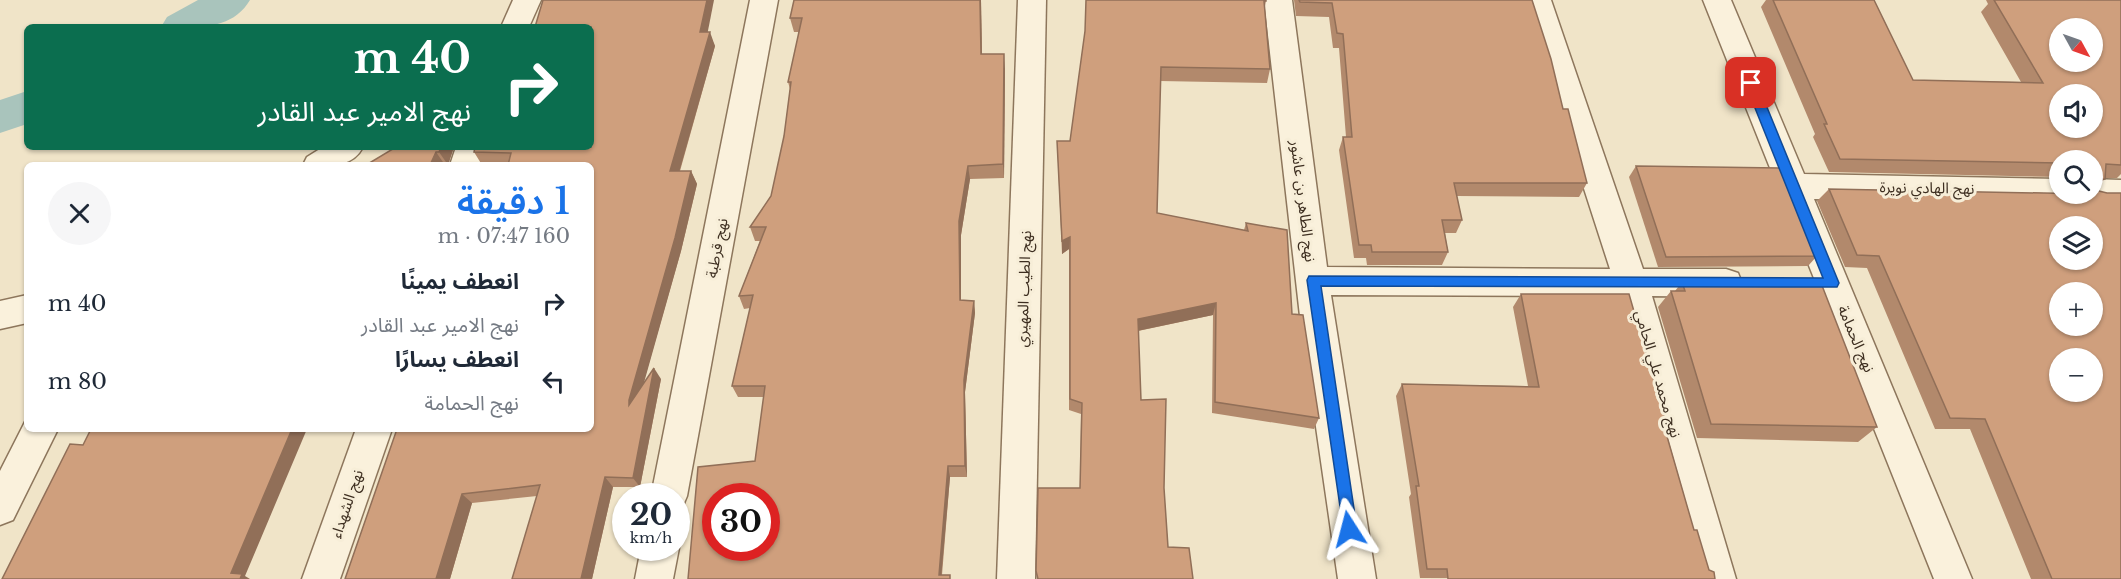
<!DOCTYPE html>
<html lang="ar">
<meta charset="utf-8">
<style>
:root{--surface:#fff;--page:#f6f6f7;--text:#1f2937;--muted:#747a83;--accent:#1a73e8}
body{margin:0;font-family:"Libre Baskerville","Noto Sans Arabic",serif;background:var(--page);color:var(--text);direction:rtl;height:100vh;display:flex;flex-direction:column;font-size:22px;white-space:nowrap}
*{box-sizing:border-box;margin:0}
p{font-size:20px;color:var(--muted)}
.icon{flex:none;width:33px;height:33px;fill:none;stroke:currentColor;stroke-width:2;stroke-linecap:round;stroke-linejoin:round}
.map{position:relative;flex:1;overflow:hidden;direction:ltr}
.sheet{position:absolute;left:24px;top:162px;width:570px;height:270px;display:flex;flex-direction:column;background:var(--surface);border-radius:9px;box-shadow:0 2px 4px #0004;direction:rtl}
.sheet>*{flex:none}
.guide{position:absolute;left:24px;top:24px;width:570px;height:126px;border-radius:9px;box-shadow:0 2px 4px #0004;direction:rtl;background:#0b6e4f;color:#fff;overflow:hidden}
.needle{width:39px;rotate:130deg}
.controls{position:absolute;left:2049px;top:18px;display:grid;gap:12px}
.controls a{display:grid;place-items:center;width:54px;height:54px;border-radius:50%;background:var(--surface);box-shadow:0 2px 4px #0004;font-size:30px}
.speed{position:absolute;left:612px;top:483px;display:flex;gap:12px;font-size:30px;font-weight:700;text-align:center}
.speed>*{display:grid;place-content:center;width:78px;height:78px;border-radius:50%;background:var(--surface);box-shadow:0 2px 4px #0004;line-height:1}
.speed small{font-size:15px;font-weight:400}
.speed .limit{border:9px solid #d22;background:#fff;color:#111}
.pin{position:absolute;display:grid;place-items:center;width:51px;height:51px;color:#fff;margin:-26px;border-radius:12px;box-shadow:0 3px 9px #0006}
.me{position:absolute;width:66px;margin:-33px;rotate:351deg;stroke-linejoin:round;filter:drop-shadow(0 0 4px #0008)}
.turn{display:flex;align-items:center;gap:21px;height:126px;padding:0 24px;font-size:27px}
.turn .icon{width:78px;height:78px;stroke-width:2.5}
.turn b{display:block;font-size:42px;line-height:51px}
.round{display:grid;place-items:center;flex:none;width:63px;height:63px;border-radius:32px;background:var(--page)}
.headline{display:flex;align-items:center;justify-content:space-between;height:102px;padding:0 24px}
h1{font-size:36px;font-weight:600;line-height:45px;color:var(--accent)}
ul{padding:0;list-style:none}
li{display:flex;align-items:center;gap:18px;height:78px;padding:0 24px}
li div{flex:1}
li b{display:block;font-size:22px}
li em{font-style:normal}
.map>svg:first-child{display:block}
</style>
<div class="map">
<svg width="2121" height="579" viewBox="0 0 2121 579">
<rect width="100%" height="100%" fill="#f0e4c8"/>
<g fill="none" stroke-linecap="round" stroke-linejoin="round">
<!-- canal -->
<g fill="#a9c4bc" fill-rule="evenodd">
<path d="M 198,0 L 250,0 C 231,32 194,27 161,27 L 167,17 Z"/>
<path d="M 27,91 L 27,124 L 0,133 L 0,100 Z"/>
</g>
<defs>
<g id="minor">
<path d="M 513,0 L 541,0 L 529,27 L 501,27 Z"/>
<path d="M 750,0 L 778,0 L 687,496 L 682,508 L 676,510 L 676,496 L 651,496 Z"/>
<path d="M 1018,0 L 1046,0 L 1035,579 L 997,579 Z"/>
<path d="M 1264,0 L 1292,0 L 1327,267 L 1610,269 L 1523,0 L 1551,0 L 1643,269 L 1726,269 L 1738,273 L 1742,283 L 1738,293 L 1726,297 L 1652,296 L 1736,579 L 1698,579 L 1619,296 L 1331,295 L 1376,579 L 1338,579 L 1300,316 Z"/>
<path d="M 1703,0 L 1731,0 L 1804,174 L 2060,179 L 2060,194 L 2074,194 L 2071,200 L 2060,203 L 1814,199 L 1972,579 L 1934,579 Z"/>
<path d="M 323,147 L 363,147 C 351,170 325,165 303,165 L 307,157 Z"/>
<path d="M 456,147 L 486,147 L 480,165 L 450,165 Z"/>
<path d="M 2092,179 L 2121,180 L 2121,204 L 2092,203 L 2081,200 L 2078,194 L 2092,194 Z"/>
<path d="M 27,295 L 27,323 L 0,329 L 0,301 Z"/>
<path d="M 27,418 L 27,429 L 58,429 L 13,520 L 0,525 L 0,471 Z"/>
<path d="M 356,429 L 392,429 L 340,579 L 302,579 Z"/>
<path d="M 676,543 L 679,548 L 673,579 L 635,579 L 641,548 L 676,548 Z"/>
</g>
</defs>
<!-- minor casing -->
<use href="#minor" stroke="#8d765c" stroke-width="3"/>
<!-- minor -->
<use href="#minor" fill="#faf1dc" fill-rule="evenodd"/>
</g>
<!-- wall -->
<g fill="#b2896c">
<path d="M 794,0 L 981,0 L 982,54 L 1005,69 L 1004,178 L 970,179 L 961,235 L 961,300 L 974,301 L 975,313 L 965,392 L 967,477 L 950,477 L 942,575 L 688,579 L 755,461 L 764,397 L 738,397 L 732,386 L 750,308 L 744,309 L 739,296 L 760,241 L 755,241 L 750,227 L 771,196 L 784,136 L 790,89 L 788,82 L 799,32 L 794,32 L 790,18 Z"/>
<path d="M 1294,0 L 1532,0 L 1563,109 L 1587,183 L 1579,197 L 1457,196 L 1462,220 L 1456,233 L 1445,233 L 1448,252 L 1442,265 L 1367,265 L 1366,258 L 1354,258 L 1339,150 L 1343,137 L 1346,137 L 1339,48 L 1333,48 L 1329,17 L 1296,16 Z"/>
<path d="M 1766,0 L 1874,0 L 1913,80 L 2021,82 L 1981,12 L 1988,4 L 1986,0 L 2121,0 L 2121,174 L 2117,178 L 2105,178 L 2105,179 L 2094,188 L 2121,579 L 2031,579 L 1970,429 L 1935,429 L 1867,268 L 1845,267 L 1817,201 L 1829,189 L 2092,194 L 2092,160 L 2060,160 L 2060,177 L 1829,172 L 1813,137 L 1815,134 L 1761,7 Z"/>
<path d="M 1266,1 L 1264,11 L 1270,69 L 1267,83 L 1160,81 L 1157,213 L 1244,230 L 1246,223 L 1292,314 L 1319,418 L 1314,429 L 1212,413 L 1213,315 L 1138,331 L 1141,400 L 1164,488 L 1168,547 L 1193,579 L 1037,579 L 1036,571 L 1080,488 L 1081,414 L 1069,410 L 1069,249 L 1062,254 L 1057,141 L 1070,141 L 1085,31 Z"/>
<path d="M 708,32 L 715,46 L 680,171 L 691,171 L 697,184 L 681,251 L 643,384 L 661,379 L 640,487 L 613,487 L 592,579 L 512,579 L 537,496 L 472,503 L 450,579 L 345,579 L 397,429 L 591,429 L 591,165 L 482,165 L 474,152 Z"/>
<path d="M 454,147 L 448,165 L 366,165 Z"/>
<path d="M 1636,166 L 1817,256 L 1808,266 L 1658,267 L 1629,177 Z"/>
<path d="M 1682,282 L 1877,427 L 1858,442 L 1697,438 L 1658,307 L 1671,291 L 1675,291 Z"/>
<path d="M 1521,294 L 1667,426 L 1665,428 L 1694,530 L 1709,570 L 1715,579 L 1420,578 L 1409,497 L 1411,494 L 1396,396 L 1402,384 L 1528,386 L 1513,307 Z"/>
</g>
<!-- shaded-wall -->
<g fill="#916f58">
<path d="M 707,0 L 714,0 L 705,46 L 700,32 Z"/>
<path d="M 980,0 L 981,0 L 982,69 L 981,54 Z"/>
<path d="M 710,32 L 715,46 L 676,183 L 670,171 Z"/>
<path d="M 1004,54 L 1005,69 L 1004,178 L 1003,164 Z"/>
<path d="M 441,147 L 454,147 L 448,165 L 439,152 Z"/>
<path d="M 436,152 L 445,165 L 430,165 Z"/>
<path d="M 968,166 L 970,179 L 961,235 L 961,313 L 960,300 L 959,221 Z"/>
<path d="M 691,171 L 697,184 L 681,251 L 636,411 L 629,405 L 629,400 Z"/>
<path d="M 1070,237 L 1069,249 L 1062,254 L 1062,241 Z"/>
<path d="M 974,301 L 975,313 L 965,392 L 967,477 L 965,466 L 964,380 Z"/>
<path d="M 1216,303 L 1213,315 L 1137,331 L 1138,319 Z"/>
<path d="M 654,368 L 661,379 L 640,487 L 633,478 Z"/>
<path d="M 292,429 L 307,429 L 245,576 L 250,579 L 240,579 L 231,573 Z"/>
<path d="M 948,466 L 950,477 L 941,579 L 939,575 Z"/>
<path d="M 605,477 L 613,487 L 592,579 L 581,579 Z"/>
<path d="M 462,494 L 472,503 L 450,579 L 436,579 Z"/>
</g>
<!-- building -->
<g fill="#cf9f7d" stroke="#916f58" stroke-width="1.5" fill-rule="evenodd">
<path d="M 543,0 L 707,0 L 700,32 L 710,32 L 670,171 L 691,171 L 675,238 L 629,400 L 629,405 L 654,368 L 633,478 L 605,477 L 581,579 L 512,579 L 540,485 L 462,494 L 436,579 L 345,579 L 397,429 L 591,429 L 591,165 L 508,165 L 511,153 L 474,152 L 475,147 L 591,147 L 591,27 L 535,27 Z"/>
<path d="M 794,0 L 980,0 L 981,54 L 1004,54 L 1003,164 L 968,166 L 959,221 L 960,300 L 974,301 L 964,380 L 965,466 L 948,466 L 939,575 L 950,575 L 950,579 L 688,579 L 698,467 L 755,461 L 765,386 L 732,386 L 753,295 L 739,296 L 766,227 L 750,227 L 771,196 L 784,136 L 791,82 L 788,82 L 802,18 L 790,18 ZM 716,496 L 766,496 L 766,548 L 716,548 Z"/>
<path d="M 1086,0 L 1266,0 L 1266,1 L 1264,1 L 1270,69 L 1161,67 L 1157,213 L 1248,231 L 1246,223 L 1287,230 L 1292,314 L 1303,315 L 1319,418 L 1215,402 L 1216,303 L 1138,319 L 1141,400 L 1166,399 L 1164,488 L 1168,547 L 1189,548 L 1193,579 L 1038,579 L 1036,571 L 1038,488 L 1080,488 L 1082,403 L 1070,399 L 1070,237 L 1062,241 L 1057,141 L 1070,141 L 1085,31 Z"/>
<path d="M 1299,0 L 1532,0 L 1551,59 L 1563,109 L 1568,109 L 1587,183 L 1454,183 L 1462,220 L 1442,220 L 1448,252 L 1372,252 L 1371,245 L 1359,245 L 1343,137 L 1352,137 L 1343,34 L 1337,33 L 1332,3 L 1300,2 Z"/>
<path d="M 1773,0 L 1874,0 L 1913,80 L 2043,83 L 1994,0 L 2121,0 L 2121,165 L 2106,164 L 2105,179 L 2092,180 L 2092,160 L 2060,160 L 2060,163 L 1840,159 L 1824,124 L 1827,124 ZM 2060,28 L 2092,28 L 2092,62 L 2060,62 ZM 2060,94 L 2092,94 L 2092,128 L 2060,128 Z"/>
<path d="M 396,147 L 441,147 L 439,152 L 436,152 L 430,165 L 366,165 Z"/>
<path d="M 1636,166 L 1781,168 L 1817,256 L 1666,257 Z"/>
<path d="M 2092,185 L 2095,190 L 2107,193 L 2121,193 L 2121,579 L 2052,579 L 1985,419 L 1950,418 L 1879,256 L 1857,255 L 1829,189 L 2092,194 ZM 2060,226 L 2092,226 L 2092,260 L 2060,260 ZM 2060,292 L 2092,292 L 2092,326 L 2060,326 ZM 2060,358 L 2092,358 L 2092,392 L 2060,392 Z"/>
<path d="M 1682,282 L 1821,283 L 1877,427 L 1711,424 L 1671,291 L 1685,291 Z"/>
<path d="M 1521,294 L 1629,294 L 1667,426 L 1664,426 L 1694,530 L 1697,530 L 1709,570 L 1714,572 L 1715,579 L 1448,579 L 1447,569 L 1427,569 L 1416,486 L 1419,486 L 1402,384 L 1539,387 Z"/>
<path d="M 91,429 L 292,429 L 231,573 L 242,574 L 240,579 L 2,579 L 70,444 L 83,445 Z"/>
</g>
<!-- route -->
<path fill="#1a73e8" stroke="#114b97" stroke-width="1.5" d="M 1751,78 L 1757,83 L 1839,283 L 1837,287 L 1321,286 L 1357,529 L 1355,534 L 1349,536 L 1344,534 L 1307,280 L 1309,276 L 1823,278 L 1745,83 Z"/>
<g text-anchor="middle" stroke-width="6" stroke-linejoin="round" paint-order="stroke">
<!-- street labels -->
<g font-size="15" fill="#3d2e20" stroke="#f7eed8">
<text transform="translate(1927 188) rotate(1)" y="5">نهج الهادي نويرة</text>
<text transform="translate(1303 201) rotate(83)" y="5">نهج الطاهر بن عاشور</text>
<text transform="translate(717 248) rotate(-79)" y="5">نهج قرطبة</text>
<text transform="translate(1024 289) rotate(-88)" y="5">نهج الطيب المهيري</text>
<text transform="translate(1856 339) rotate(67)" y="5">نهج الحمامة</text>
<text transform="translate(1658 374) rotate(74)" y="5">نهج محمد علي الحامي</text>
<text transform="translate(347 504) rotate(-71)" y="5">نهج الشهداء</text>
</g>
</g>
</svg>
<div class="controls">
<a><svg class="needle" viewBox="-14 -14 28 28"><path d="M0-13l5 13h-10z" fill="#e53935"/><path d="M0 13l5-13h-10z" fill="#747a83"/></svg></a>
<a><svg class="icon" aria-label="sound" viewBox="0 0 24 24"><path d="M4 9h4l5-4v14l-5-4H4zM17 9q2 3 0 6"/></svg></a>
<a><svg class="icon" aria-label="search" viewBox="0 0 24 24"><circle cx="10" cy="10" r="6"/><path d="M15 15l6 6"/></svg></a>
<a><svg class="icon" aria-label="layers" viewBox="0 0 24 24"><path d="M12 4l9 5-9 5-9-5zM3 14l9 5 9-5"/></svg></a>
<a>+</a>
<a>−</a>
</div>
<div class="speed"><div>20<small>km/h</small></div><div class="limit">30</div></div>
<div class="pin" style="left:1751px;top:83px;background:#d93025"><svg class="icon" aria-label="arrive" viewBox="0 0 24 24"><path d="M6 21V4h12l-3 4 3 4H6"/></svg></div>
<svg class="me" style="left:1349px;top:529px" viewBox="-20 -20 40 40"><path d="M0-17L14 15 0 8-14 15z" fill="#1a73e8" stroke="#fff" stroke-width="4"/></svg>
<div class="guide">
<div class="turn"><svg class="icon" aria-label="right" viewBox="0 0 24 24"><path d="M7 20v-9h11M14 6l5 5-5 5"/></svg><div><b>40 m</b>نهج الامير عبد القادر</div></div>
</div>
<section class="sheet">
<div class="headline"><div><h1>1 دقيقة</h1><p>160 m · 07:47</p></div><a class="round"><svg class="icon" aria-label="close" viewBox="0 0 24 24"><path d="M6 6l12 12M18 6L6 18"/></svg></a></div>
<ul>
<li><svg class="icon" aria-label="right" viewBox="0 0 24 24"><path d="M7 20v-9h11M14 6l5 5-5 5"/></svg><div><b>انعطف يمينًا</b><p>نهج الامير عبد القادر</p></div><em>40 m</em></li>
<li><svg class="icon" aria-label="left" viewBox="0 0 24 24"><path d="M17 20v-9H6M10 6l-5 5 5 5"/></svg><div><b>انعطف يسارًا</b><p>نهج الحمامة</p></div><em>80 m</em></li>
</ul>
</section>
</div>
